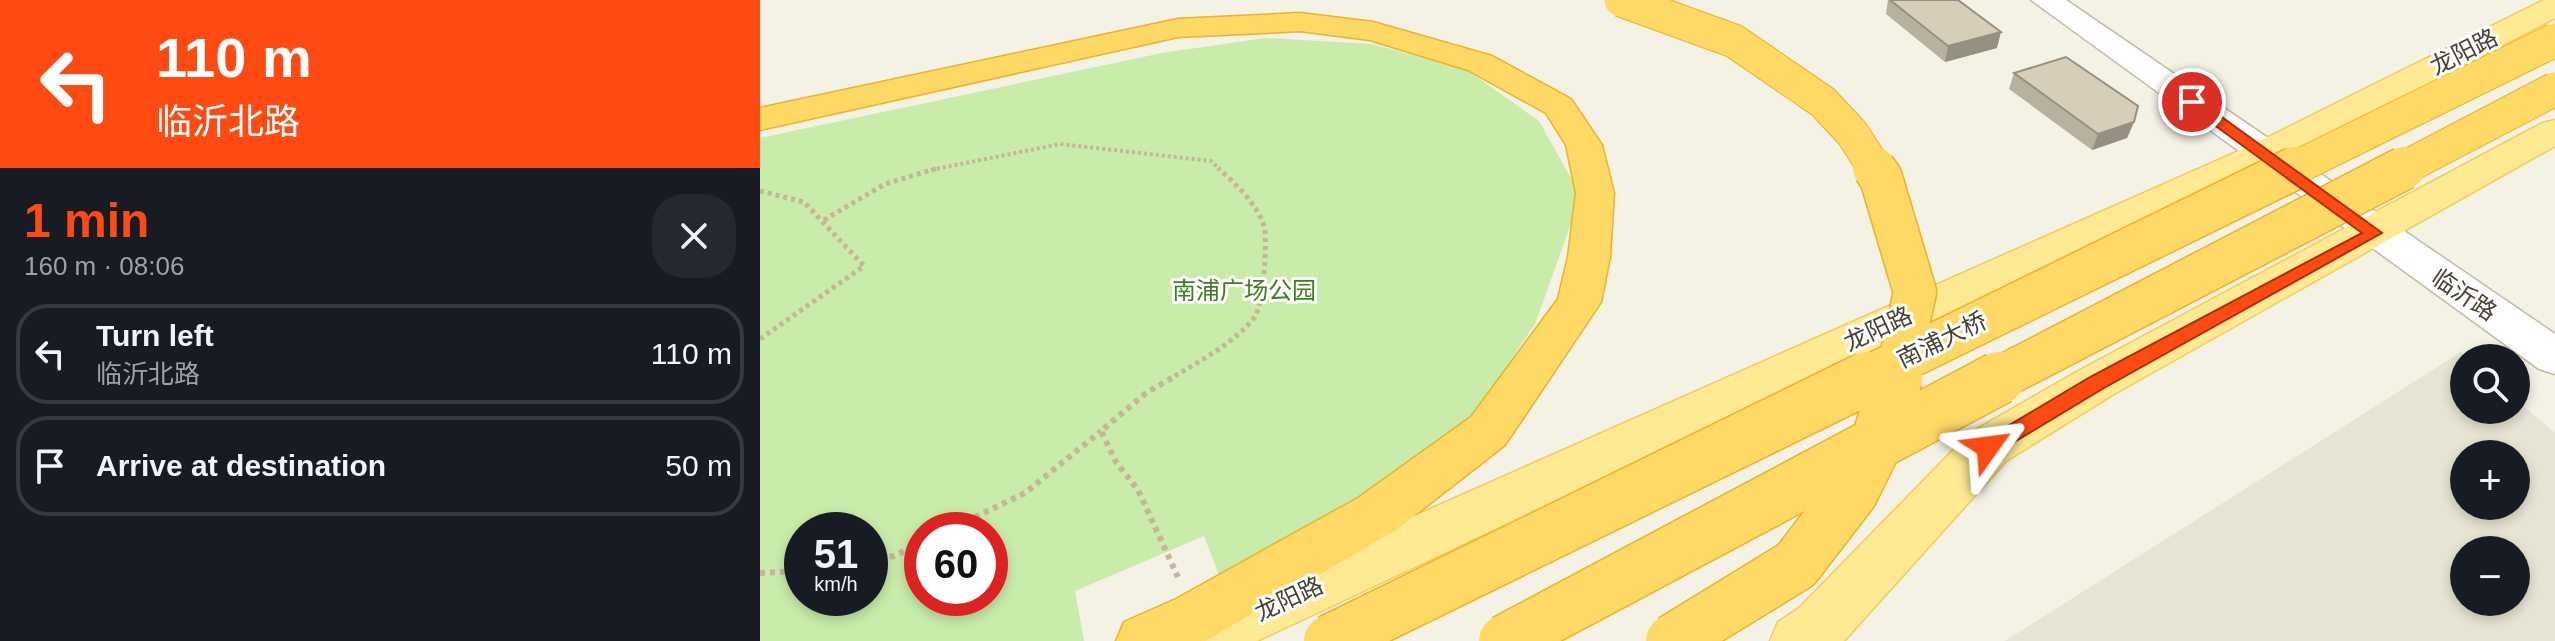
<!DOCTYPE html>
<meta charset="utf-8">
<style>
:root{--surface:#171b24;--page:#242831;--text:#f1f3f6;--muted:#9ea1a6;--line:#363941;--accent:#ff4a11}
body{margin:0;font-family:Helvetica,"Noto Sans SC",sans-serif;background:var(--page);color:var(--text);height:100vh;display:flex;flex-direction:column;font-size:30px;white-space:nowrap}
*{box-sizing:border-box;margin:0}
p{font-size:26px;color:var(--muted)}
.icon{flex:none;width:44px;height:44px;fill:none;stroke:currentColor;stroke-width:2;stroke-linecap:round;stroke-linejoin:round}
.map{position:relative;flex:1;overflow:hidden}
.drawer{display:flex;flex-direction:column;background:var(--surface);width:760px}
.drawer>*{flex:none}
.top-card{background:#ff4a11;color:#fff;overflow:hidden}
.fabs{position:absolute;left:1690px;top:344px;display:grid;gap:16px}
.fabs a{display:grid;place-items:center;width:80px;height:80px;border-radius:50%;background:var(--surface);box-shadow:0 4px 12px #0003;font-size:40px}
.speed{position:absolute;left:24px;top:512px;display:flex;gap:16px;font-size:40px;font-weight:700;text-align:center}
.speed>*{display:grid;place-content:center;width:104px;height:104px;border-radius:50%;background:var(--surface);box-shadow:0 4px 12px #0003;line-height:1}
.speed small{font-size:20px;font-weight:400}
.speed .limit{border:12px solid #d22;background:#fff;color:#111}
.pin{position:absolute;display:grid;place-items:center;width:68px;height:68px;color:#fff;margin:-34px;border:4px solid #fff;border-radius:50%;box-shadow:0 2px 8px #0007}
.me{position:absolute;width:88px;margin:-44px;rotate:59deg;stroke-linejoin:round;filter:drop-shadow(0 0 6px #0008)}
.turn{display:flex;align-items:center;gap:28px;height:168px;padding:0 24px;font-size:36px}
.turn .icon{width:104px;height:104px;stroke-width:2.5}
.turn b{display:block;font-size:56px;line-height:68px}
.round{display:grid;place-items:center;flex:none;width:84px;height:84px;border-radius:32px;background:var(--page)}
.summary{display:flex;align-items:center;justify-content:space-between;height:136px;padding:0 24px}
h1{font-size:48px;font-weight:700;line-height:60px;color:var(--accent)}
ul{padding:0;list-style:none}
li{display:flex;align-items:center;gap:24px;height:100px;margin:0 16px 12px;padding:0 8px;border:4px solid var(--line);border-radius:32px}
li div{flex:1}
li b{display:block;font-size:30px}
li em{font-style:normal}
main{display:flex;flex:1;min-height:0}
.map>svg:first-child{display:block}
</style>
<main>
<section class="drawer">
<div class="top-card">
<div class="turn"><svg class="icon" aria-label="left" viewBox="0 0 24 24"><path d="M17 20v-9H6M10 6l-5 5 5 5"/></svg><div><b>110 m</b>临沂北路</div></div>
</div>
<div class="summary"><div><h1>1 min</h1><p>160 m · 08:06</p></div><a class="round"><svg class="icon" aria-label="close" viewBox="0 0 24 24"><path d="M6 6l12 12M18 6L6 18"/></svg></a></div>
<ul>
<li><svg class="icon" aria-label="left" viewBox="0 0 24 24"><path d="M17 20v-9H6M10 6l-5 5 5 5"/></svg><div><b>Turn left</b><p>临沂北路</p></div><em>110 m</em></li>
<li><svg class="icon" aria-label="arrive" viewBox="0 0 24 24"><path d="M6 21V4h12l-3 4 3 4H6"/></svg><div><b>Arrive at destination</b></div><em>50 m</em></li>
</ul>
</section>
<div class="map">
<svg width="1795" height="641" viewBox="0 0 1795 641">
<rect width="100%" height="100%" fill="#f4f1e5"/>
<!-- residential -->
<path fill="#e8e4d3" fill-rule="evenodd" d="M 1701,352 L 1707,358 L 1704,358 L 1704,410 L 1756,410 L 1756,400 L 1795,433 L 1795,641 L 1245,641 ZM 1704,454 L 1756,454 L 1756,506 L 1704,506 ZM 1704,550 L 1756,550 L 1756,602 L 1704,602 Z"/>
<!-- green -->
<path fill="#c9ecab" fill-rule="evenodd" d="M 505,38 L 613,44 L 707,70 L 779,121 L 821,196 L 775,324 L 675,472 L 462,583 L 444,536 L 315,591 L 324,641 L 0,641 L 0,138 L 402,53 ZM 42,530 L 110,530 L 110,598 L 42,598 ZM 162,530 L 230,530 L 230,598 L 162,598 Z"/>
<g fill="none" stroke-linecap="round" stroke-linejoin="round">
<defs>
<path id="minor" d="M 1271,0 L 1306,0 L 1795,334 L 1795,374 L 1779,369 Z"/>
<g id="major">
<path d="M 1784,0 L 1795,0 L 1795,18 L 1518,161 L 497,641 L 407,641 L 415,622 L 1492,145 Z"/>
<path d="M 1795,120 L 1795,146 L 1354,394 L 1246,461 L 1084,641 L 1010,641 L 1018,622 L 1039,608 L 1210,433 L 1320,370 L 1782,123 Z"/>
</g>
<path id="highway" d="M 540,13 L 613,22 L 732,56 L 811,99 L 842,145 L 854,193 L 850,257 L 841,302 L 745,445 L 636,530 L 445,641 L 356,641 L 364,622 L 416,599 L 598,498 L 711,417 L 798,299 L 808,257 L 816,193 L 806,145 L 786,113 L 708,70 L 610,40 L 540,31 L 418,37 L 0,130 L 0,108 L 418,19 Z"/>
</defs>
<!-- minor casing -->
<use href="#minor" stroke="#c0baa7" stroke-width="3"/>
<!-- major casing -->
<use href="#major" stroke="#edce5b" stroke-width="3"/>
<!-- highway casing -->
<use href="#highway" stroke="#e9b42a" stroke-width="3"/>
<!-- path-far2 -->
<path stroke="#c3b797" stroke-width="4" stroke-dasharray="3 3" stroke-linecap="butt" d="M 171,170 L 300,144 L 451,161 L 460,170"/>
<!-- path-far1 -->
<g stroke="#c3b797" stroke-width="5" stroke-dasharray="4 4" stroke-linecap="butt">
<path d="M 0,191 L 44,202 L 104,266 L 0,339"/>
<path d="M 64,220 L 125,184 L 178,168"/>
<path d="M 408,380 C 438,362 472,345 494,318 C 503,308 508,240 504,226 C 498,205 474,182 458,168"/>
</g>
<!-- path -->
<g stroke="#c3b797" stroke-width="6" stroke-dasharray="5 5" stroke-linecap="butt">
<path d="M 412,378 L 386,393 L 341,431 L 356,462 L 378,490 L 418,577"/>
<path d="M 188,530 L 265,493 L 341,431"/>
<path d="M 110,560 L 134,556 L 162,542"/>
<path d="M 0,573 L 42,571"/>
</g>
<!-- minor -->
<use href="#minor" fill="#fff" fill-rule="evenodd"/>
<!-- major -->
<use href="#major" fill="#ffea93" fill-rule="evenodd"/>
<!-- highway -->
<use href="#highway" fill="#ffd965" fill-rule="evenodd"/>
<defs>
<g id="highway-bridge-far2">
<path d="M 861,0 L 974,41 L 1063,102 L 1092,133 L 1116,170"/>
<path d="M 1531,170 L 1795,40"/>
<path d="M 1640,170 L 1795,89"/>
</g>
<g id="highway-bridge-far1">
<path d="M 1114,168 L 1121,178 L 1155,292 L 1136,380"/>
<path d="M 1102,380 L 1535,168"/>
<path d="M 1236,380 L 1644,168"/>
</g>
<g id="highway-bridge">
<path d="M 570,641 L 1107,378"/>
<path d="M 745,641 L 1239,378"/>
<path d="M 912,641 L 1036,565 L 1092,492 L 1119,437 L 1136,378"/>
</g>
</defs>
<!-- highway-bridge-far2 casing -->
<use href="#highway-bridge-far2" stroke="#e9b42a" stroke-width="35" stroke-linecap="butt"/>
<!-- highway-bridge-far1 casing -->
<use href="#highway-bridge-far1" stroke="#e9b42a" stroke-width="45" stroke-linecap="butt"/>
<!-- highway-bridge casing -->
<use href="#highway-bridge" stroke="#e9b42a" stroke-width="55" stroke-linecap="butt"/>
<!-- highway-bridge-far2 -->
<use href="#highway-bridge-far2" stroke="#ffd965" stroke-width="33"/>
<!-- highway-bridge-far1 -->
<use href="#highway-bridge-far1" stroke="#ffd965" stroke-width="42"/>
<!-- highway-bridge -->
<use href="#highway-bridge" stroke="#ffd965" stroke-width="52"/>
</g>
<!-- wall -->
<g fill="#b9b1a0">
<path d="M 1128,0 L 1198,0 L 1237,48 L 1185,62 L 1126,14 Z"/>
<path d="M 1254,73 L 1374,122 L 1367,138 L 1332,150 L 1249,89 Z"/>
</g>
<!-- shaded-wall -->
<g fill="#969082">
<path d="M 1241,32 L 1237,48 L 1185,62 L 1188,46 Z"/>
<path d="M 1374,122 L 1367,138 L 1332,150 L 1338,134 Z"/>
</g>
<!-- building -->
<g fill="#d7ceba" stroke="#969082" stroke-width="2">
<path d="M 1130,0 L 1198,0 L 1241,32 L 1188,46 Z"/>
<path d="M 1306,57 L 1378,106 L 1374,122 L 1338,134 L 1254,73 Z"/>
</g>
<!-- route -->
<path fill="#ff4a11" stroke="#a6300b" stroke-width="2" d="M 1427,99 L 1437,99 L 1622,233 L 1344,388 L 1236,453 L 1221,453 L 1218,447 L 1221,442 L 1330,377 L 1602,233 L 1427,105 Z"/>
<g text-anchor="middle" stroke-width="6" stroke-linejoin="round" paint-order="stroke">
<!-- street labels -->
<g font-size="24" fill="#474134" stroke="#fff">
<text transform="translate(1704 52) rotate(-27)" y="8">龙阳路</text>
<text transform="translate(1704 295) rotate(34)" y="8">临沂路</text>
<text transform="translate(1118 329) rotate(-25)" y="8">龙阳路</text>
<text transform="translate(1182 340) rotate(-26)" y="8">南浦大桥</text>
<text transform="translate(529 599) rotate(-25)" y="8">龙阳路</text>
</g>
<!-- park labels -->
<g font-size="24" fill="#3d7d23" stroke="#fff">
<text x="484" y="299">南浦广场公园</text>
</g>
</g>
</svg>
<div class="fabs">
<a><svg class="icon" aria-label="search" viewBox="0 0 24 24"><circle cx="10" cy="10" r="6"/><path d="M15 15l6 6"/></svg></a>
<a>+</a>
<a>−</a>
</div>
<div class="speed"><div>51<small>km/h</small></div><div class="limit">60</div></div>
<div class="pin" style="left:1432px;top:102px;background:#d93025"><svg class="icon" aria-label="arrive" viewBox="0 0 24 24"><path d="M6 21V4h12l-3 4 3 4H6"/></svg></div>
<svg class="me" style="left:1228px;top:447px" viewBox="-20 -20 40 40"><path d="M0-17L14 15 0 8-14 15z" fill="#ff4a11" stroke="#fff" stroke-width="4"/></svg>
</div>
</main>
